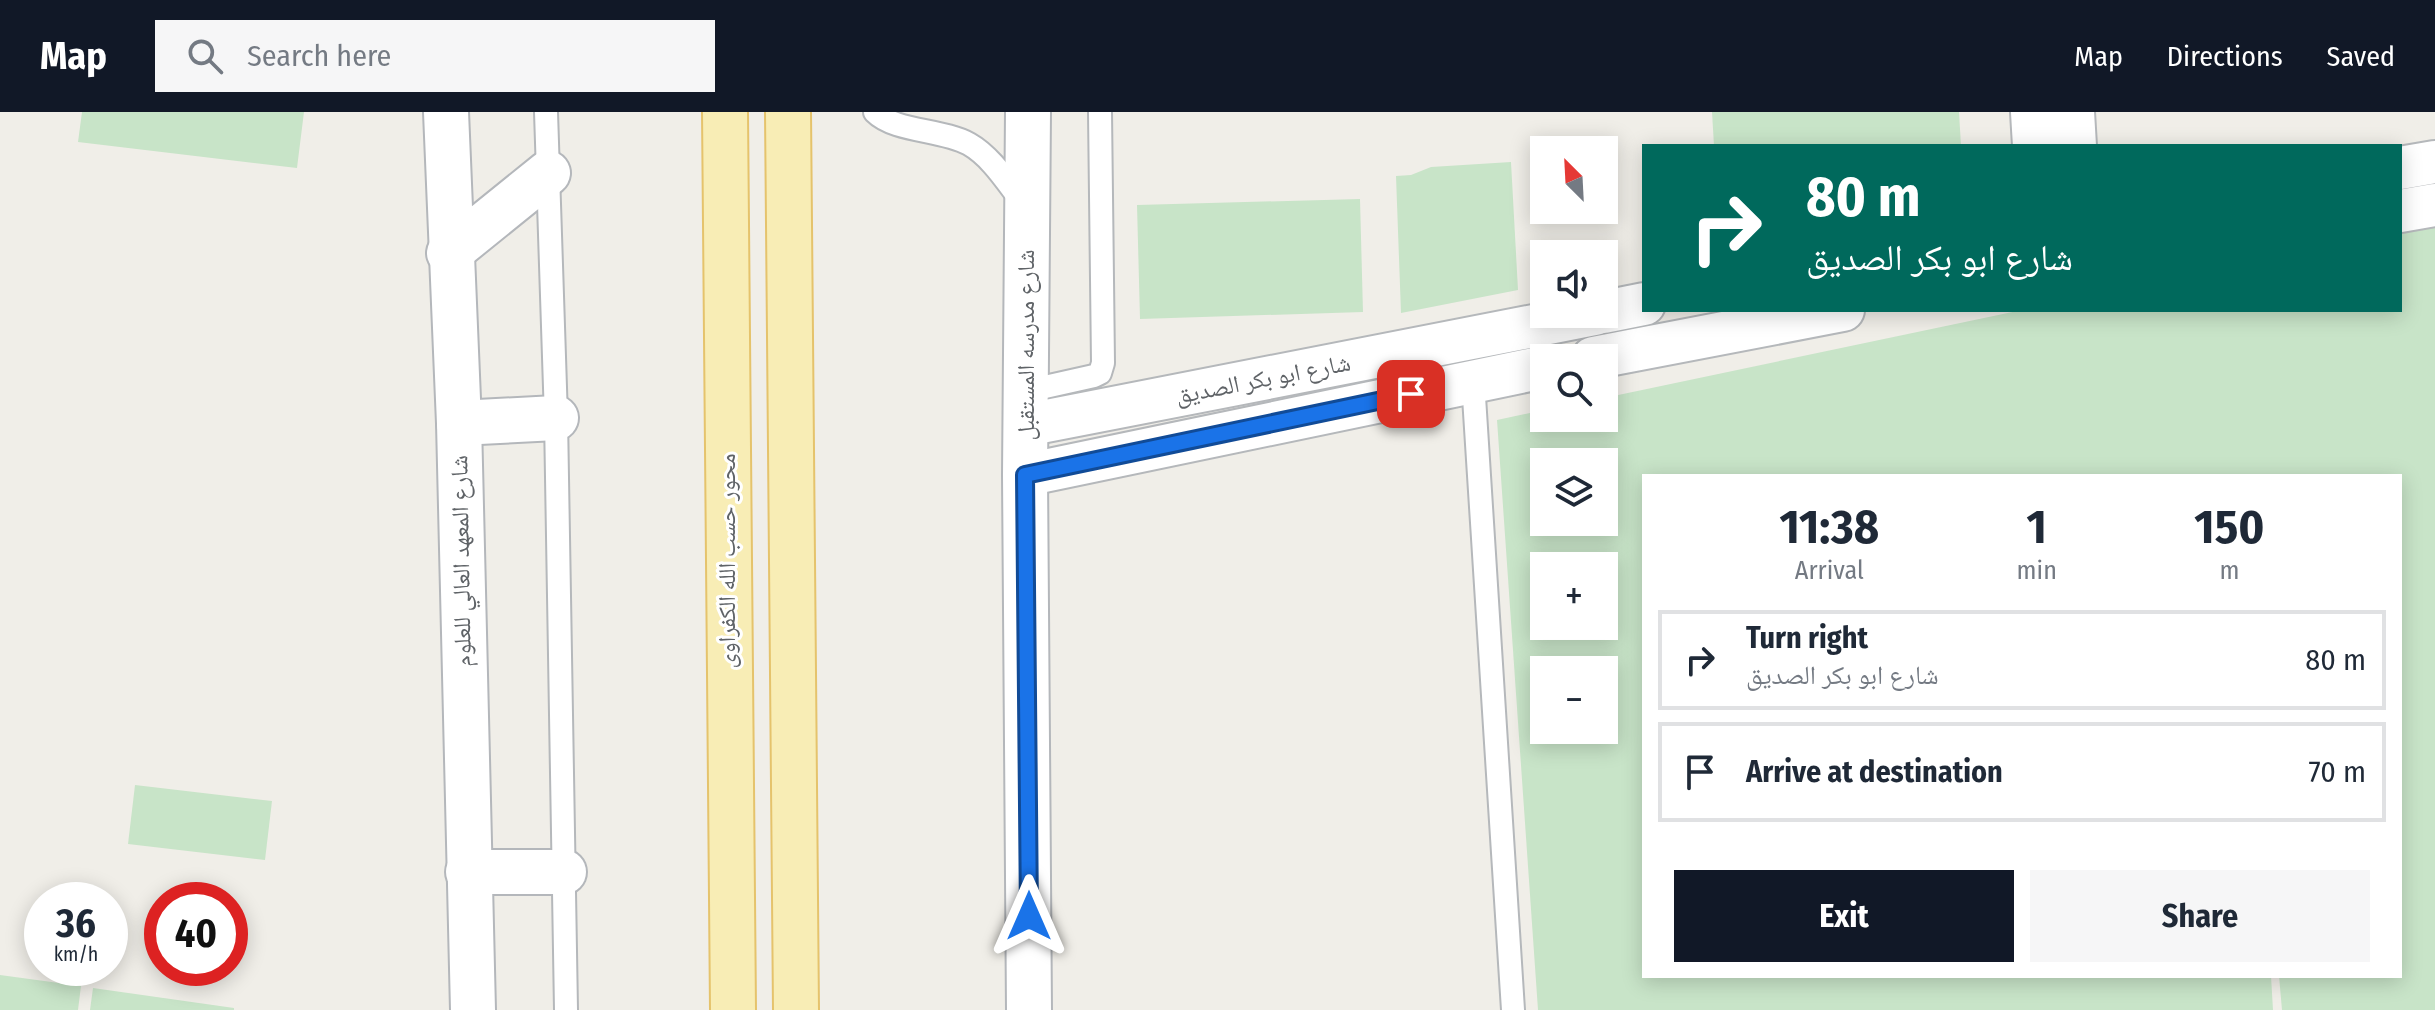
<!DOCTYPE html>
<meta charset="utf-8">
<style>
:root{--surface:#fff;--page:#f6f6f7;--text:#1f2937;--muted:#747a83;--line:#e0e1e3;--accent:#111827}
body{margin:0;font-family:"Fira Sans Condensed","Noto Naskh Arabic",sans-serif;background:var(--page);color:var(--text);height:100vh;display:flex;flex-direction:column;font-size:30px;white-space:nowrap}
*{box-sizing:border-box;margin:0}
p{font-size:26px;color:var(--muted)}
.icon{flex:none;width:44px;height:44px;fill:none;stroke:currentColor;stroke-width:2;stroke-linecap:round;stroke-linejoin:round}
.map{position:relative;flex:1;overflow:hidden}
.sheet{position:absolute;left:1642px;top:362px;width:760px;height:504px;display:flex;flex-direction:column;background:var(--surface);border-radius:0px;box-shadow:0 4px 20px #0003}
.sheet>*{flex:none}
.banner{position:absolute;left:1642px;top:32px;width:760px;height:168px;border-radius:0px;box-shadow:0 4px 20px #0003;background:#00695c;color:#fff;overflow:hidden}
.needle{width:52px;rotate:336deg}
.fabs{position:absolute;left:1530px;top:24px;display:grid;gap:16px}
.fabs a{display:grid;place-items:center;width:88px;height:88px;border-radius:0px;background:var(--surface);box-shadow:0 4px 20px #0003;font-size:40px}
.speed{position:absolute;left:24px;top:770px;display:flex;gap:16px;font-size:40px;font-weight:700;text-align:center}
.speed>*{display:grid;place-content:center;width:104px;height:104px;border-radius:50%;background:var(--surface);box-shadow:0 4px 20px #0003;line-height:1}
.speed small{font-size:20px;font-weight:400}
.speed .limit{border:12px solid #d22;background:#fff;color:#111}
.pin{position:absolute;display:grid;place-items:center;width:68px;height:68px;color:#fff;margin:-34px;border-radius:16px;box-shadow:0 4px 12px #0006}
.me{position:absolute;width:88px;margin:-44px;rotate:0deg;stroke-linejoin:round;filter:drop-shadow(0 0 6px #0008)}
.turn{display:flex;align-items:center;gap:28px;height:168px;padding:0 32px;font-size:36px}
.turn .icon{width:104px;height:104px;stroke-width:2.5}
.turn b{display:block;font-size:56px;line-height:68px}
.eta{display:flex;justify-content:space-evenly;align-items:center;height:136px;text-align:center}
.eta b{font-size:48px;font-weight:700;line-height:56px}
.button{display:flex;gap:16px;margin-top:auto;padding:16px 32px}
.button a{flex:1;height:92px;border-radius:0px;background:var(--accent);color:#fff;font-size:32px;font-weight:700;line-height:92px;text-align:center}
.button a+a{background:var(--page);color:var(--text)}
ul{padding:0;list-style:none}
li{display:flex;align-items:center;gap:24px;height:100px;margin:0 16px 12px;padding:0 16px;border:4px solid var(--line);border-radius:0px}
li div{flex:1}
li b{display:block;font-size:30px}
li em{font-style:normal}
header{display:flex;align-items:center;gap:48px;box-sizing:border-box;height:112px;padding:0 40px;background:var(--accent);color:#fff}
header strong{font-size:38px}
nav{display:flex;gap:44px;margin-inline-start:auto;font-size:28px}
.search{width:560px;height:72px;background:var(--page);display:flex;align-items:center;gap:20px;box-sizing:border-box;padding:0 28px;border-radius:0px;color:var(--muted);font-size:30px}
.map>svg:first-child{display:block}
</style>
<header>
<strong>Map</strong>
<div class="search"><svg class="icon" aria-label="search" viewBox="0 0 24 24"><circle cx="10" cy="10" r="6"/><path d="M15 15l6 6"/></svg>Search here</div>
<nav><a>Map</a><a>Directions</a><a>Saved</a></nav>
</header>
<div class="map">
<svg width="2435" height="898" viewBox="0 0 2435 898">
<rect width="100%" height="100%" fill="#f0eee8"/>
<!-- green -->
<g fill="#c8e4c8" fill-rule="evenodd">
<path d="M 82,0 L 304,0 L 297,56 L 78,30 Z"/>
<path d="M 1712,0 L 1959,0 L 1961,34 L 1714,34 Z"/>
<path d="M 1511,50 L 1518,178 L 1401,201 L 1396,64 L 1411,63 L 1431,55 Z"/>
<path d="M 1360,87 L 1363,200 L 1140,207 L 1137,93 Z"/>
<path d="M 2435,114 L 2435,898 L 2282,898 L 2279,864 L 2400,864 L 2400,364 L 1644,364 L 1644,864 L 2271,864 L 2273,898 L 1538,898 L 1497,308 L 1544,298 L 1544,306 L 1604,306 L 1604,286 L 2022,198 L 2400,198 L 2400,120 ZM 1544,350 L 1604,350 L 1604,410 L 1544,410 ZM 1544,454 L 1604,454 L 1604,514 L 1544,514 ZM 1544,558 L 1604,558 L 1604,618 L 1544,618 Z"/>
<path d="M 135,673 L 272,689 L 265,748 L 128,732 Z"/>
<path d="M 0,863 L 81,874 L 78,898 L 0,898 Z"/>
<path d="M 93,876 L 234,896 L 234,898 L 90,898 Z"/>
</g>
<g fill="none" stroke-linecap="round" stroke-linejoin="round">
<defs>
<g id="lane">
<path d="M 546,0 L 556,306 L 566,898"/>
<path d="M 875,0 C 895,20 942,17 969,32 C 992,45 1008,72 1024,92"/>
<path d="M 1473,269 L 1513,898"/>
<path d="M 1027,279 L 1094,264 L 1100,261 L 1103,251 L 1100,0"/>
</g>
<g id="street">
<path d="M 2032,0 L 2034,34"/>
<path d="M 2073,0 L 2075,34"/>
<path d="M 2400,56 L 2435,50"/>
<path d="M 2400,99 L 2435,93"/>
<path d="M 1604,200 L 1644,192"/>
<path d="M 1593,246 L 1843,198"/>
<path d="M 1026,313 L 1595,202"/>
<path d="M 1025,363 L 1544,255"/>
</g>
<g id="secondary">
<path d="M 446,0 L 459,311 L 473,898"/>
<path d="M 1028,0 L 1025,363 L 1029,898"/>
<path d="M 449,141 L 548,61"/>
<path d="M 459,311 L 556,306"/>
<path d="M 468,760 L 564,760"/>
</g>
<g id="primary">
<path d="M 725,0 L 733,898"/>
<path d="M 788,0 L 796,898"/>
</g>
</defs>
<!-- lane casing -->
<use href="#lane" stroke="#b5b8bb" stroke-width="26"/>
<!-- street casing -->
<use href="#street" stroke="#b5b8bb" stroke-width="46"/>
<!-- secondary casing -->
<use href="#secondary" stroke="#b4b7bb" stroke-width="48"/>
<!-- primary casing -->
<use href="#primary" stroke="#e5c36c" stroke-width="48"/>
<!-- lane -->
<use href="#lane" stroke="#fff" stroke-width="22"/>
<!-- street -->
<use href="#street" stroke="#fff" stroke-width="42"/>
<!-- secondary -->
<use href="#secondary" stroke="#fff" stroke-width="44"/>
<!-- primary -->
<use href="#primary" stroke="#f8edb5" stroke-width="44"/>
</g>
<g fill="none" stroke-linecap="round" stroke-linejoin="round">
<defs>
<path id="route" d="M 1029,804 L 1025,363 L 1411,282"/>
</defs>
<!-- route casing -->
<use href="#route" stroke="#114b97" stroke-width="20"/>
<!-- route -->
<use href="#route" stroke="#1a73e8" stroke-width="14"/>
</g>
<g text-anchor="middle" stroke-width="6" stroke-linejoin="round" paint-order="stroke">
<!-- street labels -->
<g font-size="24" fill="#5f6367" stroke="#fff">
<text transform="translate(1026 233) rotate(-90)" y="8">شارع مدرسه المستقبل</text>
<text transform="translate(1263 267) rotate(-11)" y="8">شارع ابو بكر الصديق</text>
<text transform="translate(461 449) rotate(-91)" y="8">شارع المعهد العالي للعلوم</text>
<text transform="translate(727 449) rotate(-90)" y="8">محور حسب الله الكفراوى</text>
</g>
</g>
</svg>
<div class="fabs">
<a><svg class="needle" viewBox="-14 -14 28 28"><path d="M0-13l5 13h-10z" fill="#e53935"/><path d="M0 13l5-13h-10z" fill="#747a83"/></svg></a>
<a><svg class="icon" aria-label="sound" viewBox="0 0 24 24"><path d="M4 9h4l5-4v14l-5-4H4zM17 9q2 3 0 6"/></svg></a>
<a><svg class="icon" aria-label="search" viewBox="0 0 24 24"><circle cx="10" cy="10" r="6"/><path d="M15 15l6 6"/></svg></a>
<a><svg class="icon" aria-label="layers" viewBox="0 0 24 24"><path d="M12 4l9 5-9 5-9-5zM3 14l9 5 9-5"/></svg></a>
<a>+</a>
<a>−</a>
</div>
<div class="speed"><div>36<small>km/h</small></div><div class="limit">40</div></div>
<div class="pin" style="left:1411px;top:282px;background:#d93025"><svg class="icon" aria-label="arrive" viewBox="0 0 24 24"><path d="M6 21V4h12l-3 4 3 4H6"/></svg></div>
<svg class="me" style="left:1029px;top:804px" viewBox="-20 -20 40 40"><path d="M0-17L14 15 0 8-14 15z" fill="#1a73e8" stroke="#fff" stroke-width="4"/></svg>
<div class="banner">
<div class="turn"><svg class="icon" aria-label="right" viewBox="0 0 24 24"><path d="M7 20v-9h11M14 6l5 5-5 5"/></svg><div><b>80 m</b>شارع ابو بكر الصديق</div></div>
</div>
<section class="sheet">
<div class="eta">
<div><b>11:38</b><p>Arrival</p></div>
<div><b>1</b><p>min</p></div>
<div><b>150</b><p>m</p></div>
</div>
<ul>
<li><svg class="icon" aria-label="right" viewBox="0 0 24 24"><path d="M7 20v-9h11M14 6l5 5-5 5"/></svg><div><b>Turn right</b><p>شارع ابو بكر الصديق</p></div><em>80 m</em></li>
<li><svg class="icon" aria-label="arrive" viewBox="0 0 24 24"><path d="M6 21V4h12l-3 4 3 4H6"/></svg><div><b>Arrive at destination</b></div><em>70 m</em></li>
</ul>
<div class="button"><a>Exit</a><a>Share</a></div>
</section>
</div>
